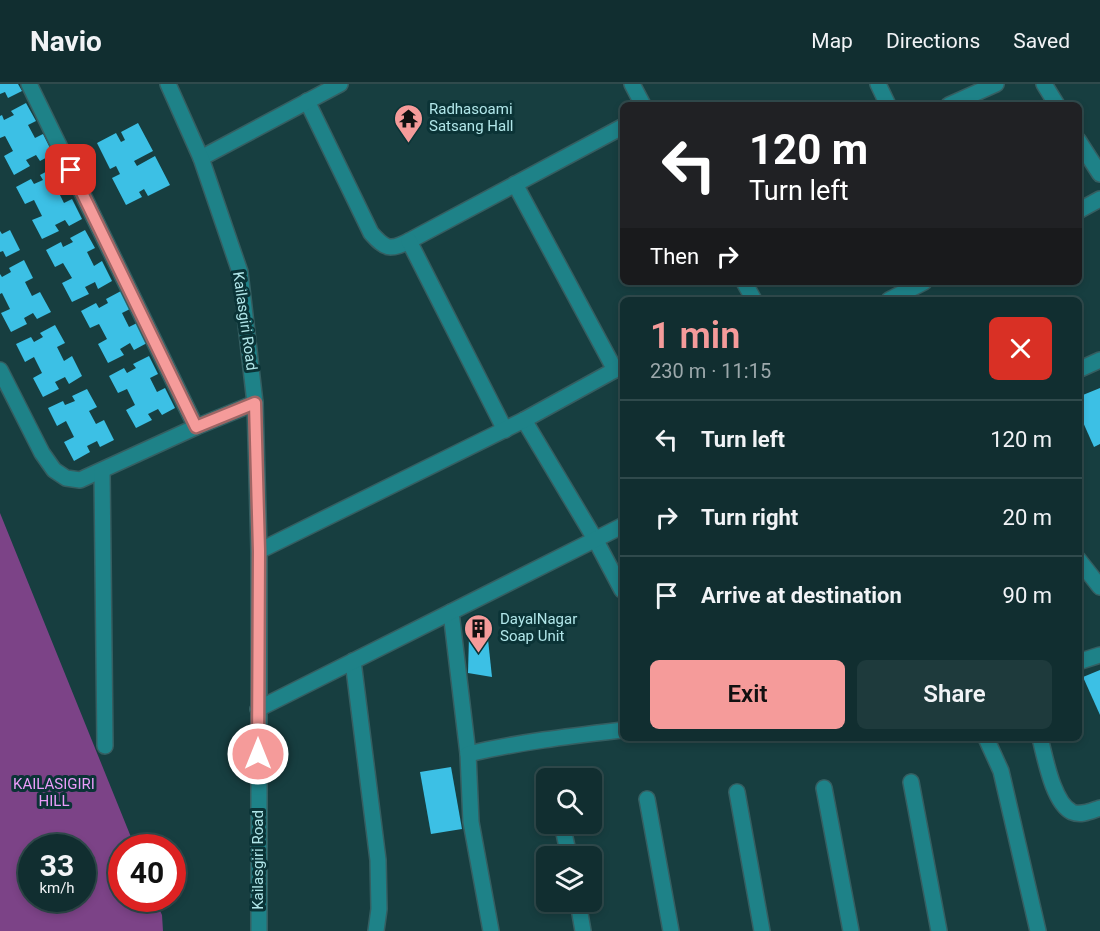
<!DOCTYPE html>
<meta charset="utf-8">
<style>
:root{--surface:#112e30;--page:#1e3a3c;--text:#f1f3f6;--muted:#9ca8ab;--line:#304a4c;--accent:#f59b9a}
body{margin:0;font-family:Roboto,sans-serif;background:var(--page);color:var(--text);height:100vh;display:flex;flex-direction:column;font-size:22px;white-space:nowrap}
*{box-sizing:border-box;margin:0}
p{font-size:20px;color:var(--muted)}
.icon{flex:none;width:33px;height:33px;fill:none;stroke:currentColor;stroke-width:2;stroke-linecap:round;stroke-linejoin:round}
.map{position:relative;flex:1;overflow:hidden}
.panel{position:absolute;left:620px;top:213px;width:462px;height:444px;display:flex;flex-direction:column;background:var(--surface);border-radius:9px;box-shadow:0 3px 9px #0003,0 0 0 2px var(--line)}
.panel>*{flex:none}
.guide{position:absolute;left:620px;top:18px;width:462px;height:183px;border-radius:9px;box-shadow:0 3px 9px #0003,0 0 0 2px var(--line);background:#202124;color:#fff;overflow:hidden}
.buttons{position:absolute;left:536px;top:684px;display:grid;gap:12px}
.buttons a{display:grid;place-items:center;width:66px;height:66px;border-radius:9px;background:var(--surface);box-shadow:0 3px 9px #0003,0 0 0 2px var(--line);font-size:30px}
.speed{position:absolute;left:18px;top:750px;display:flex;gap:12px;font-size:30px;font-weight:700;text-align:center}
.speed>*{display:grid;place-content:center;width:78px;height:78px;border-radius:50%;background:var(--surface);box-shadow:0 3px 9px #0003,0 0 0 2px var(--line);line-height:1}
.speed small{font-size:15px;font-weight:400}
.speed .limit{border:9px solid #d22;background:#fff;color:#111}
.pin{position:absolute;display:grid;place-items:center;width:51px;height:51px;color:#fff;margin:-26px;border-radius:12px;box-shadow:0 3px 9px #0006}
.me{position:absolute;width:66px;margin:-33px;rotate:0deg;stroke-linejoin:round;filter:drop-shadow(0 0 4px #0008)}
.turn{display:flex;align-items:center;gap:21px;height:126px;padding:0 30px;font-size:27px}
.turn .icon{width:78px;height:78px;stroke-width:2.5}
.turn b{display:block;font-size:42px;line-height:51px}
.then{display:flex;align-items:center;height:57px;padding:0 30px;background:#0003;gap:12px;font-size:22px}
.round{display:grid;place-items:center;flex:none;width:63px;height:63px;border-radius:9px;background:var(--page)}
.overview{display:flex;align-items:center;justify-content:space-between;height:102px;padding:0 30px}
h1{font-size:36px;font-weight:600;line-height:45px;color:var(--accent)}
.cta{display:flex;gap:12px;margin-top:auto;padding:12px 30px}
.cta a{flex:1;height:69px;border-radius:9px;background:var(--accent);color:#111;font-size:24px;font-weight:600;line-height:69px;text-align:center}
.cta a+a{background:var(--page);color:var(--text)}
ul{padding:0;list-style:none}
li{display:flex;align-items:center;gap:18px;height:78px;padding:0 30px;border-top:2px solid var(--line)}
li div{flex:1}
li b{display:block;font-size:22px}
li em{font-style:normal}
header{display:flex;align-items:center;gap:36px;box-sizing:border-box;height:84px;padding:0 30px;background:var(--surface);border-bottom:2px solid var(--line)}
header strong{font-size:28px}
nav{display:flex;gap:33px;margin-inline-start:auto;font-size:21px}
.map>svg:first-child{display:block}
</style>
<header>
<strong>Navio</strong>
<nav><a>Map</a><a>Directions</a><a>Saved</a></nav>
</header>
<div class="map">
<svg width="1100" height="847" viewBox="0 0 1100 847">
<rect width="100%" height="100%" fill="#173e40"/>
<!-- forest -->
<path fill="#7c4387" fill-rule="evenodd" d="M 0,429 L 135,763 L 122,764 L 122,814 L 155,815 L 162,831 L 163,847 L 0,847 ZM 32,764 L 82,764 L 82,814 L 32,814 Z"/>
<!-- building -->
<g fill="#3cc0e5">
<path d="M 0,0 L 18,0 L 22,7 L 8,14 L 5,8 L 0,10 Z"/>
<path d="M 26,19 L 36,37 L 28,41 L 35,54 L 43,50 L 53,70 L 40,77 L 36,71 L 26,76 L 30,82 L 14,91 L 4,72 L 13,67 L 5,52 L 0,54 L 0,32 L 2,31 L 4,36 L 14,31 L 11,27 Z"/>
<path d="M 138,39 L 153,67 L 134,77 L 137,82 L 155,72 L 170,101 L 148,112 L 144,105 L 139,108 L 142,113 L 126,121 L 112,94 L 120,90 L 116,82 L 110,85 L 97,59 L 116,49 L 121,58 L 125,56 L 121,48 Z"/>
<path d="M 55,83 L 65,101 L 57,105 L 64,119 L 72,115 L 82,135 L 69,142 L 65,136 L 55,141 L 59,147 L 42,155 L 32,136 L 42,132 L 34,116 L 25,120 L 16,103 L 31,95 L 34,100 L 43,96 L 40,91 Z"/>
<path d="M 10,146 L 20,166 L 6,173 L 3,167 L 0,168 L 0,147 L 2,150 Z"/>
<path d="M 85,146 L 95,164 L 87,168 L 94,182 L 102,177 L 112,197 L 98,205 L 95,198 L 85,203 L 89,210 L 72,218 L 62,199 L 72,194 L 63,179 L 55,183 L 46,166 L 61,158 L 63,163 L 73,158 L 70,154 Z"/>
<path d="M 24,176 L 33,194 L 25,198 L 32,212 L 40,208 L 51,228 L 37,235 L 33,229 L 24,234 L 27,240 L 11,248 L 1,229 L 10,225 L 2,209 L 0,210 L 0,190 L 2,193 L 11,188 L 9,184 Z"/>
<path d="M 121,207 L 130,225 L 122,229 L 129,243 L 137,239 L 147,259 L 134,266 L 130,259 L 120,265 L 124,271 L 108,279 L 98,260 L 107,255 L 99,240 L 90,244 L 81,227 L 96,219 L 99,224 L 108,219 L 106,215 Z"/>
<path d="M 55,241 L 65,259 L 57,263 L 64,277 L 72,272 L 82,292 L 69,300 L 65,293 L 55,298 L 59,305 L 43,313 L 33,294 L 42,289 L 34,273 L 25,278 L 16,260 L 31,253 L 34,258 L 43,253 L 40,249 Z"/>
<path d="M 149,272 L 158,290 L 150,294 L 157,308 L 165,304 L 175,324 L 162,331 L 158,325 L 148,330 L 152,336 L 136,344 L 126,326 L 135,321 L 127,305 L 118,309 L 109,292 L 124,284 L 127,289 L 136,284 L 133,280 Z"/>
<path d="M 1100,304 L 1100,360 L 1094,363 L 1078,327 L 1078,313 Z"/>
<path d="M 87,305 L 97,323 L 89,327 L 96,340 L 104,336 L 114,356 L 100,363 L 97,357 L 87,362 L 90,368 L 74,377 L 64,358 L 74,353 L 66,337 L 57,342 L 48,324 L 63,317 L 65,321 L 75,317 L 72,312 Z"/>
<path d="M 487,546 L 492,593 L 468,589 L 469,552 Z"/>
<path d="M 1100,586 L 1100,631 L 1083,593 Z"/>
<path d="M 451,683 L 462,745 L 431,750 L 420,688 Z"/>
</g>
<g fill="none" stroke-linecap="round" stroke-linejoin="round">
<defs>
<g id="street">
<path d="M 29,0 L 196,343"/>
<path d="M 632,0 L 643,21"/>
<path d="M 878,0 L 888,21"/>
<path d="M 307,17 L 371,149 C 385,165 390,167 409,157 L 622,43"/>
<path d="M 949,21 L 996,0"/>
<path d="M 201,74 L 340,0"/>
<path d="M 515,100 L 615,286"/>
<path d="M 1078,127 L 1100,115"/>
<path d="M 409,157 L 505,346"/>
<path d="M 744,198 L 754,216"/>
<path d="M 889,216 L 924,198"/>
<path d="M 0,286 L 42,369 L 54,386 L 66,394 L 80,396 L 196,343 L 255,319"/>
<path d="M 1078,286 L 1100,276"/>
<path d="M 524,336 L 595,455 L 622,506"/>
<path d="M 102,387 L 105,662"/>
<path d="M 259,467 L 524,336 L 622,282"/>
<path d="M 1078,475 L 1100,503"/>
<path d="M 451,528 L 468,670"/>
<path d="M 353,577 L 378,776 L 379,825 L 376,847"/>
<path d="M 1078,578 L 1100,571"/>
<path d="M 258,625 L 622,442"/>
<path d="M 986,654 L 1001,687 L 1038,847"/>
<path d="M 1040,654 C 1045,673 1053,719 1072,728 C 1081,732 1091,727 1100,724"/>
<path d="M 911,698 L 939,847"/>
<path d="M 824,704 L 851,847"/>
<path d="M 737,708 L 762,847"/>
<path d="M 647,715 L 671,847"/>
<path d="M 562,740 L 569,772"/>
<path d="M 578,818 L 583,847"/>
<path d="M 491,847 L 471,738 L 468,670 C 519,658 571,652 622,646"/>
</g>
<g id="secondary">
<path d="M 168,0 L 201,74 L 240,188 L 255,319 L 259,467 L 259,847"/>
<path d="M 1044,0 L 1057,21"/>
<path d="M 1078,56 L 1100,90"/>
</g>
</defs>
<!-- street casing -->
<use href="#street" stroke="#355e61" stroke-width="18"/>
<!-- secondary casing -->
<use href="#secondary" stroke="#355e61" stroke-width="18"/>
<!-- street -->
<use href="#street" stroke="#1e8288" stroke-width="15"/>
<!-- secondary -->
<use href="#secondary" stroke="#1e8288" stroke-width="15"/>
</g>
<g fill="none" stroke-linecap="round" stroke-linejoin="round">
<defs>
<path id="route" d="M 71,86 L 196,343 L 255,319 L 259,467 L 258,670"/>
</defs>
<!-- route casing -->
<use href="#route" stroke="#9f6564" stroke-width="15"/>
<!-- route -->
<use href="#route" stroke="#f59b9a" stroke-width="10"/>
</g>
<!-- icons -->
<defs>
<symbol id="temple-pin" viewBox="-11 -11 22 30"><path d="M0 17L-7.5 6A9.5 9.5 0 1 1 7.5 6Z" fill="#f59b9a" stroke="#0b3336"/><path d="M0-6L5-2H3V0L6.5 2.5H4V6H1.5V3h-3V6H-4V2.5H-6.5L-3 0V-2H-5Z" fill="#111"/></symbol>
<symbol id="building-pin" viewBox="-11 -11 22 30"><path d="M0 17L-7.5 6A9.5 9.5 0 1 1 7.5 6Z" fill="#f59b9a" stroke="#0b3336"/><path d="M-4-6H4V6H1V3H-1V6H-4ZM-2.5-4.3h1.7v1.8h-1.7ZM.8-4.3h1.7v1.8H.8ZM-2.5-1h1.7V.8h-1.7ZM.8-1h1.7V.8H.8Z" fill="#111"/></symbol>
</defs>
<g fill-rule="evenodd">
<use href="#temple-pin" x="392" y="18" width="33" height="45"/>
<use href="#building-pin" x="462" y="528" width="33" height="45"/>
</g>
<g text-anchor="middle" stroke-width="6" stroke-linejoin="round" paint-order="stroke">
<!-- poi labels -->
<g font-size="15" fill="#b1e6e9" stroke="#0b3336" text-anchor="start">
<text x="429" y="30">Radhasoami<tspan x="429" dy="17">Satsang Hall</tspan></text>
<text x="500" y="540">DayalNagar<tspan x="500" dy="17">Soap Unit</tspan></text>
</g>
<!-- street labels -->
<g font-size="15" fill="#b1e6e9" stroke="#0b3336">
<text transform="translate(245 237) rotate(82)" y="5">Kailasgiri Road</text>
<text transform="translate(258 776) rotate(-90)" y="5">Kailasgiri Road</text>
</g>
<!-- park labels -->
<g font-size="15" fill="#ea9cf9" stroke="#0b3336">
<text x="54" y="705">KAILASIGIRI<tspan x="54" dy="17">HILL</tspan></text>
</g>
</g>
</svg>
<div class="buttons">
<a><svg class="icon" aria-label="search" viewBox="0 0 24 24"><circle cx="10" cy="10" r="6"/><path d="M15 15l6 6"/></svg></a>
<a><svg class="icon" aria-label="layers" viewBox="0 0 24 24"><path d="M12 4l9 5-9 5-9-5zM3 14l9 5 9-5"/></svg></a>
</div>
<div class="speed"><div>33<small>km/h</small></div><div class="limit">40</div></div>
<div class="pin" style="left:71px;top:86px;background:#d93025"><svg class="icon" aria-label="arrive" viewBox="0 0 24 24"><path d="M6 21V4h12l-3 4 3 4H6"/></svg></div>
<svg class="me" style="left:258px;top:670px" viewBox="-20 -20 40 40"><circle r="17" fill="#f59b9a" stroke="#fff" stroke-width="3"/><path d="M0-11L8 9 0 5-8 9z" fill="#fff"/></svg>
<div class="guide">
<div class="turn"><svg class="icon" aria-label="left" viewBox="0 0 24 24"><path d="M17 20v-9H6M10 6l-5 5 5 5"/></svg><div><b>120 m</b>Turn left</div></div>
<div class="then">Then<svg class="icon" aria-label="right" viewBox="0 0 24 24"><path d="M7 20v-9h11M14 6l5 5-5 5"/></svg></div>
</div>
<section class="panel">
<div class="overview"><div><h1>1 min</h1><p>230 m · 11:15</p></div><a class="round" style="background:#d93025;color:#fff"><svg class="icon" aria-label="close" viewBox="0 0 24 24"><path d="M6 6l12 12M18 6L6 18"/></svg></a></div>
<ul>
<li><svg class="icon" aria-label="left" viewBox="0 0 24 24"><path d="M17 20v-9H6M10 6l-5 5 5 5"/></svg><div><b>Turn left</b></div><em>120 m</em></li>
<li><svg class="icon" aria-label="right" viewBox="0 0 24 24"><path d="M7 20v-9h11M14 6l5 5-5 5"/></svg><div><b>Turn right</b></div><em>20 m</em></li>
<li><svg class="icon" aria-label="arrive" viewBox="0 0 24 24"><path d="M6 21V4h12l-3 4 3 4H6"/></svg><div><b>Arrive at destination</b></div><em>90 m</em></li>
</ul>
<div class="cta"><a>Exit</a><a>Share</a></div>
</section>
</div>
